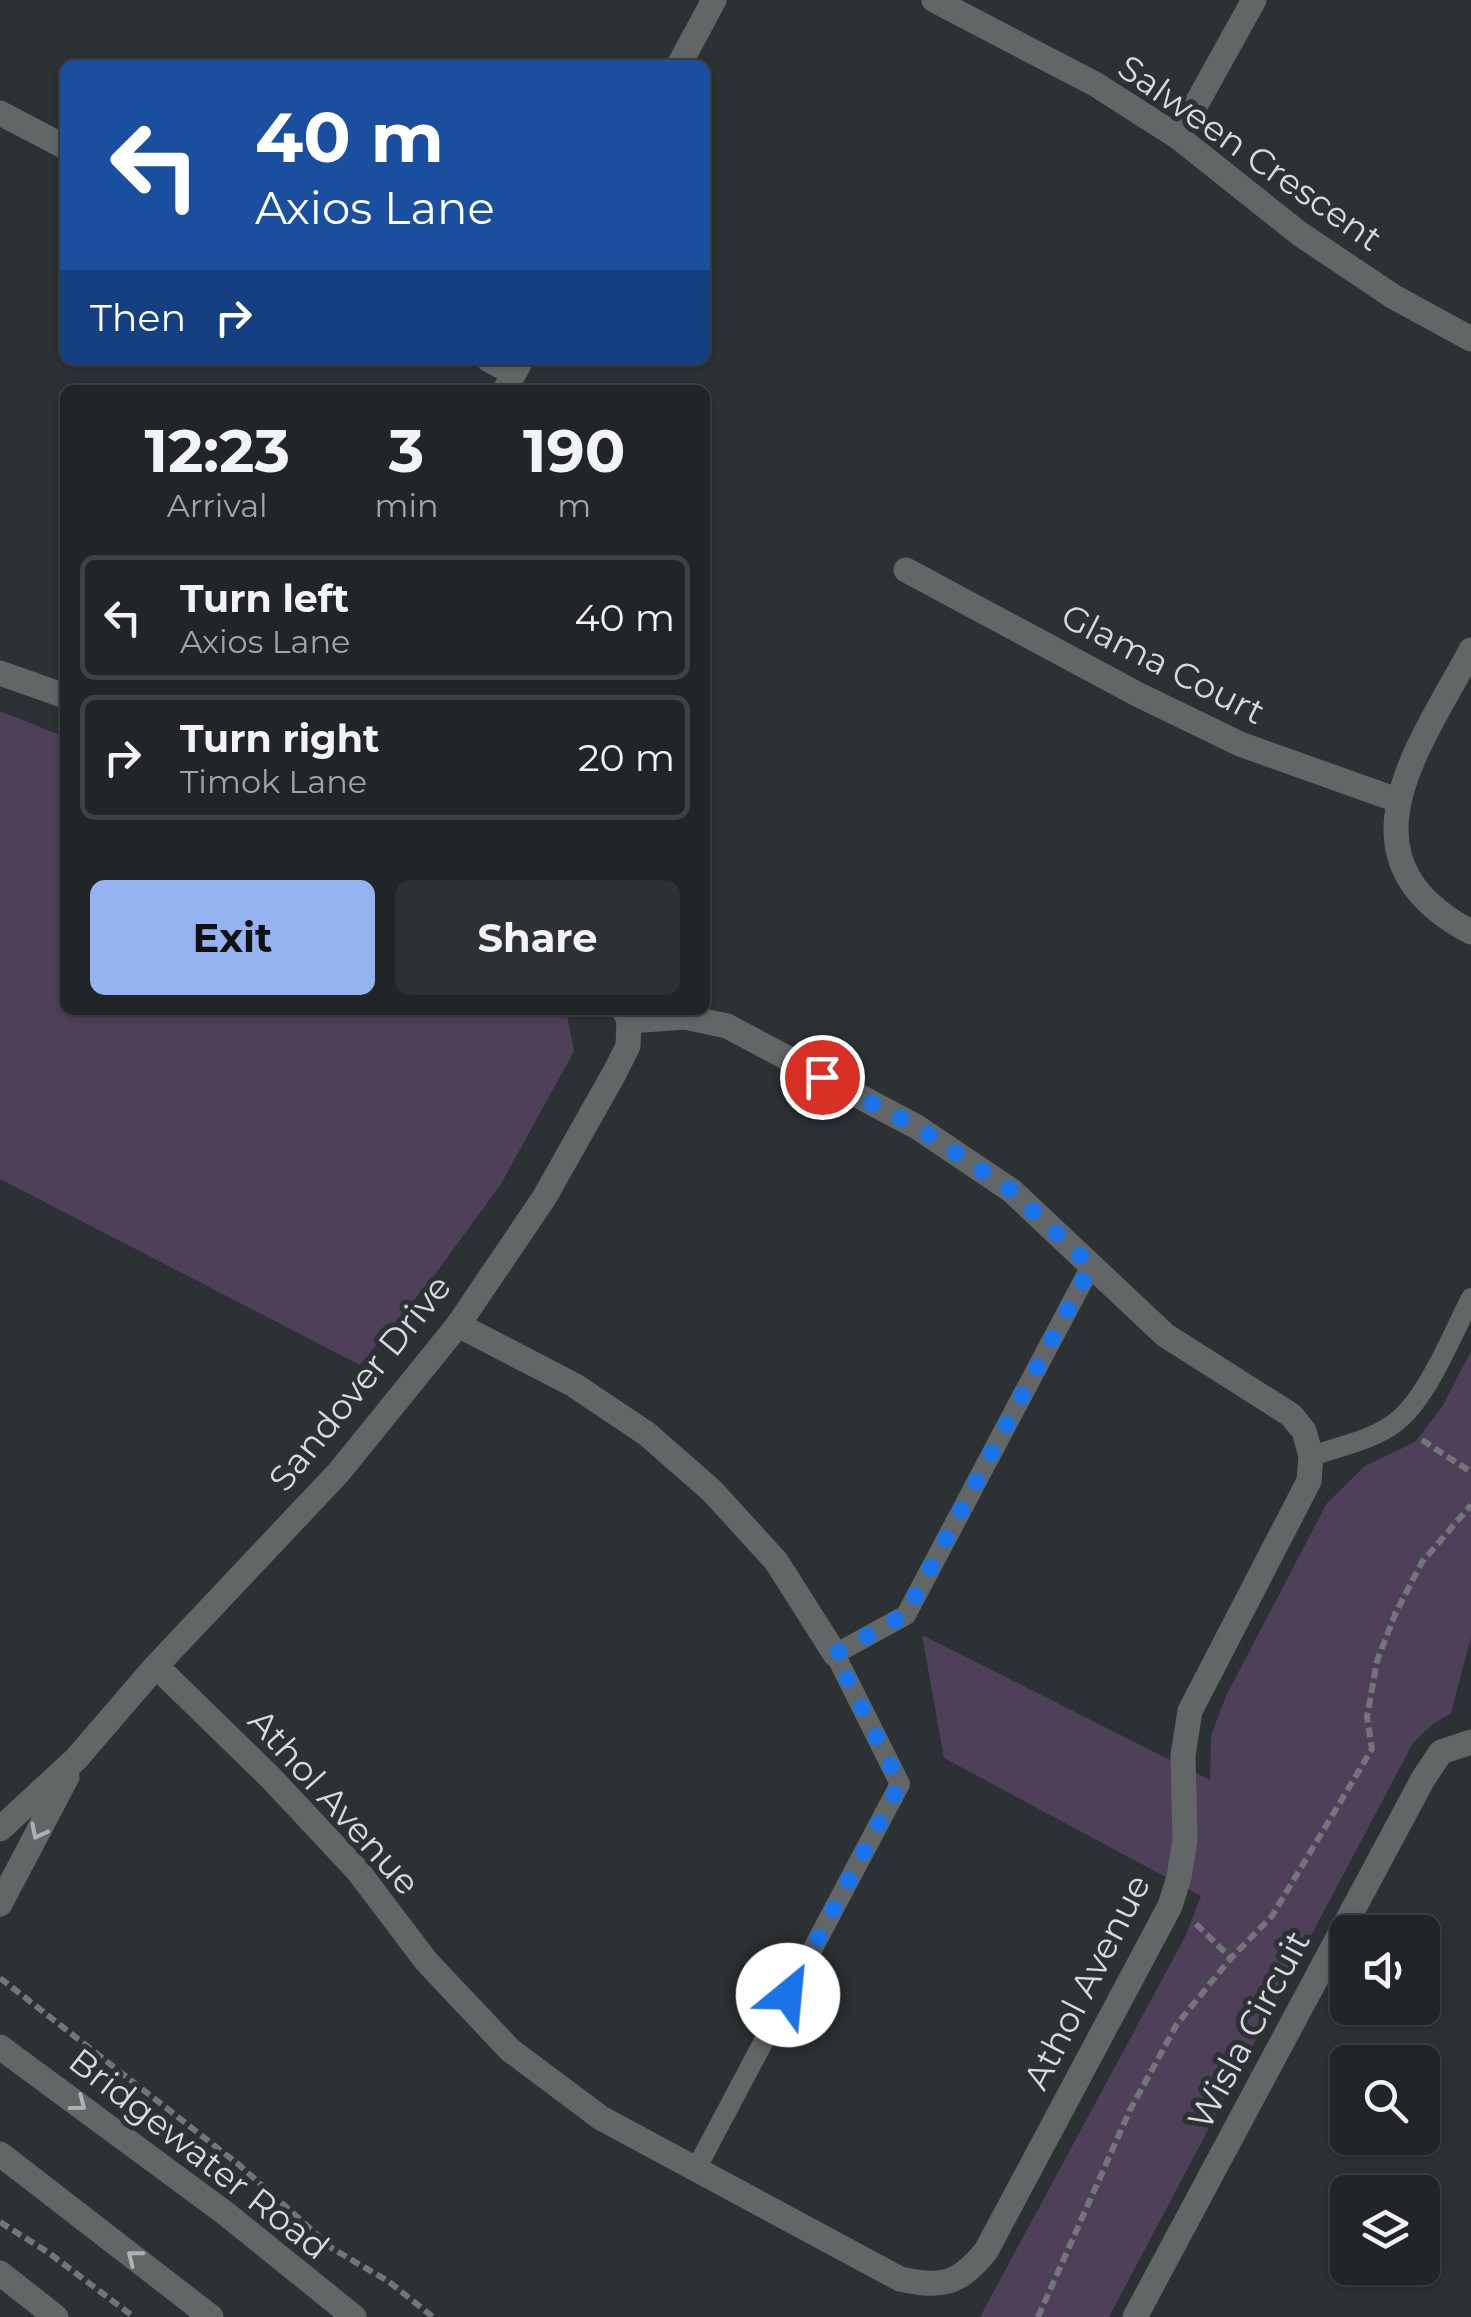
<!DOCTYPE html>
<style>
:root{--surface:#212527;--page:#2d3133;--text:#f1f3f6;--muted:#a2a5a7;--line:#3e4244;--accent:#95b2f1}
body{margin:0;font-family:Montserrat,sans-serif;background:var(--page);color:var(--text);height:100vh;display:flex;flex-direction:column;font-size:38px;white-space:nowrap}
*{box-sizing:border-box;margin:0}
p{font-size:32px;color:var(--muted)}
.icon{flex:none;width:55px;height:55px;fill:none;stroke:currentColor;stroke-width:2;stroke-linecap:round;stroke-linejoin:round}
.map{position:relative;flex:1;overflow:hidden}
.side{position:absolute;left:60px;top:385px;width:650px;height:630px;display:flex;flex-direction:column;background:var(--surface);border-radius:15px;box-shadow:0 2px 8px #0004,0 0 0 2px var(--line)}
.side>*{flex:none}
.banner{position:absolute;left:60px;top:60px;width:650px;height:305px;border-radius:15px;box-shadow:0 2px 8px #0004,0 0 0 2px var(--line);background:#1a4fa0;color:#fff;overflow:hidden}
.buttons{position:absolute;left:1330px;top:1915px;display:grid;gap:20px}
.buttons a{display:grid;place-items:center;width:110px;height:110px;border-radius:15px;background:var(--surface);box-shadow:0 2px 8px #0004,0 0 0 2px var(--line);font-size:50px}
.pin{position:absolute;display:grid;place-items:center;width:85px;height:85px;color:#fff;margin:-42px;border:5px solid #fff;border-radius:50%;box-shadow:0 2px 10px #0007}
.me{position:absolute;width:110px;margin:-55px;rotate:28deg;stroke-linejoin:round;filter:drop-shadow(0 0 8px #0008)}
.turn{display:flex;align-items:center;gap:35px;height:210px;padding:0 30px;font-size:45px}
.turn .icon{width:130px;height:130px;stroke-width:2.5}
.turn b{display:block;font-size:70px;line-height:85px}
.then{display:flex;align-items:center;height:95px;padding:0 30px;background:#0003;gap:20px;font-size:38px}
.eta{display:flex;justify-content:space-evenly;align-items:center;height:170px;text-align:center}
.eta b{font-size:60px;font-weight:700;line-height:70px}
.primary-button{display:flex;gap:20px;margin-top:auto;padding:20px 30px}
.primary-button a{flex:1;height:115px;border-radius:15px;background:var(--accent);color:#111;font-size:40px;font-weight:700;line-height:115px;text-align:center}
.primary-button a+a{background:var(--page);color:var(--text)}
ul{padding:0;list-style:none}
li{display:flex;align-items:center;gap:30px;height:125px;margin:0 20px 15px;padding:0 10px;border:5px solid var(--line);border-radius:15px}
li div{flex:1}
li b{display:block;font-size:38px}
li em{font-style:normal}
.map>svg:first-child{display:block}
</style>
<div class="map">
<svg width="1471" height="2317" viewBox="0 0 1471 2317">
<rect width="100%" height="100%" fill="#2c3134"/>
<!-- green -->
<g fill="#4e4059">
<path d="M 0,711 L 65,737 L 65,1010 L 566,1010 L 574,1051 L 501,1184 L 433,1277 L 360,1365 L 0,1179 Z"/>
<path d="M 1471,1351 L 1471,1637 L 1451,1713 L 1433,1724 L 1413,1743 L 1109,2317 L 980,2317 L 1185,1937 L 1201,1896 L 944,1758 L 922,1635 L 1210,1780 L 1211,1736 L 1226,1696 L 1327,1503 L 1365,1466 L 1415,1442 L 1442,1407 Z"/>
</g>
<g fill="none" stroke-linecap="round" stroke-linejoin="round">
<!-- path -->
<g stroke="#727679" stroke-width="6" stroke-dasharray="10 5" stroke-linecap="butt">
<path d="M 1422,1440 L 1471,1472"/>
<path d="M 1196,1924 L 1231,1958"/>
<path d="M 0,1978 L 238,2164 L 333,2249 L 388,2281 L 433,2317"/>
<path d="M 0,2222 L 49,2253 L 134,2317"/>
<path d="M 1038,2317 L 1130,2110 L 1177,2024 L 1231,1958 L 1272,1916 L 1372,1749 L 1367,1717 L 1377,1661 L 1396,1612 L 1422,1562 L 1471,1505"/>
</g>
<!-- service -->
<g stroke="#636667" stroke-width="20">
<path d="M 1311,1456 C 1338,1447 1369,1441 1392,1425 C 1426,1402 1452,1335 1471,1298"/>
<path d="M 695,2171 L 900,1784 L 835,1654 L 906,1615 L 1091,1266"/>
</g>
<!-- minor -->
<g stroke="#636667" stroke-width="25">
<path d="M 934,0 L 1095,84 L 1178,137 L 1300,234 L 1394,297 L 1471,339"/>
<path d="M 679,65 L 714,0"/>
<path d="M 0,113 L 65,147"/>
<path d="M 1178,137 L 1254,0"/>
<path d="M 489,360 L 514,373"/>
<path d="M 505,390 L 521,360"/>
<path d="M 906,570 L 1137,694 L 1240,744 L 1397,800"/>
<path d="M 1471,650 C 1419,748 1332,859 1471,932"/>
<path d="M 0,673 L 65,696"/>
<path d="M 458,1325 L 574,1385 L 647,1434 L 712,1491 L 776,1561 L 835,1654"/>
<path d="M 156,1666 L 271,1778 L 358,1871 L 426,1961 L 510,2050 L 601,2118 L 900,2279 C 942,2288 958,2285 986,2251 L 1170,1906 L 1179,1877 L 1185,1840 L 1183,1755 L 1190,1711 L 1309,1481 L 1311,1456 L 1304,1431 L 1291,1415 L 1165,1335 L 1012,1191 L 917,1127 L 727,1026 L 685,1017 L 629,1021"/>
<path d="M 0,1829 L 76,1759 L 156,1666 L 339,1472 L 458,1325 L 544,1198 L 615,1072 L 628,1046 L 629,1021 L 624,1010"/>
<path d="M 0,1904 L 67,1777"/>
<path d="M 0,2273 L 56,2317"/>
<path d="M 1135,2317 L 1423,1779 L 1441,1752 L 1471,1742"/>
</g>
<!-- tertiary -->
<g stroke="#636667" stroke-width="25">
<path d="M 0,2047 L 225,2213 L 354,2317"/>
<path d="M 0,2154 L 211,2317"/>
</g>
</g>
<!-- one-way arrows -->
<defs><path id="oneway-chevron" d="M-2-3.5L2.5 0L-2 3.5" fill="none" stroke-width="1.6" stroke-linecap="round" stroke-linejoin="round" transform="scale(2.5)"/></defs>
<g stroke="#afb2b4">
<use href="#oneway-chevron" transform="translate(38 1832) rotate(117)"/>
<use href="#oneway-chevron" transform="translate(79 2104) rotate(37)"/>
<use href="#oneway-chevron" transform="translate(134 2257) rotate(-142)"/>
</g>
<g fill="none" stroke-linecap="round" stroke-linejoin="round">
<!-- route -->
<path stroke="#1a73e8" stroke-width="18" stroke-dasharray="0 32.4" d="M 788,1995 L 900,1784 L 835,1654 L 906,1614 L 1091,1266 L 1012,1191 L 917,1127 L 822,1077"/>
</g>
<g text-anchor="middle" stroke-width="10" stroke-linejoin="round" paint-order="stroke">
<!-- street labels -->
<g font-size="35" fill="#d8dbdd" stroke="#2c3134">
<text transform="translate(1250 153) rotate(35)" y="12">Salween Crescent</text>
<text transform="translate(1163 664) rotate(27)" y="12">Glama Court</text>
<text transform="translate(360 1383) rotate(-51)" y="12">Sandover Drive</text>
<text transform="translate(334 1802) rotate(48)" y="12">Athol Avenue</text>
<text transform="translate(1087 1982) rotate(-63)" y="12">Athol Avenue</text>
<text transform="translate(1249 2030) rotate(-62)" y="12">Wisla Circuit</text>
<text transform="translate(199 2154) rotate(38)" y="12">Bridgewater Road</text>
</g>
</g>
</svg>
<div class="buttons">
<a><svg class="icon" aria-label="sound" viewBox="0 0 24 24"><path d="M4 9h4l5-4v14l-5-4H4zM17 9q2 3 0 6"/></svg></a>
<a><svg class="icon" aria-label="search" viewBox="0 0 24 24"><circle cx="10" cy="10" r="6"/><path d="M15 15l6 6"/></svg></a>
<a><svg class="icon" aria-label="layers" viewBox="0 0 24 24"><path d="M12 4l9 5-9 5-9-5zM3 14l9 5 9-5"/></svg></a>
</div>
<div class="pin" style="left:822px;top:1077px;background:#d93025"><svg class="icon" aria-label="arrive" viewBox="0 0 24 24"><path d="M6 21V4h12l-3 4 3 4H6"/></svg></div>
<svg class="me" style="left:788px;top:1995px" viewBox="-20 -20 40 40"><circle r="19" fill="#fff"/><path d="M0-13L10 11 0 6-10 11z" fill="#1a73e8"/></svg>
<div class="banner">
<div class="turn"><svg class="icon" aria-label="left" viewBox="0 0 24 24"><path d="M17 20v-9H6M10 6l-5 5 5 5"/></svg><div><b>40 m</b>Axios Lane</div></div>
<div class="then">Then<svg class="icon" aria-label="right" viewBox="0 0 24 24"><path d="M7 20v-9h11M14 6l5 5-5 5"/></svg></div>
</div>
<section class="side">
<div class="eta">
<div><b>12:23</b><p>Arrival</p></div>
<div><b>3</b><p>min</p></div>
<div><b>190</b><p>m</p></div>
</div>
<ul>
<li><svg class="icon" aria-label="left" viewBox="0 0 24 24"><path d="M17 20v-9H6M10 6l-5 5 5 5"/></svg><div><b>Turn left</b><p>Axios Lane</p></div><em>40 m</em></li>
<li><svg class="icon" aria-label="right" viewBox="0 0 24 24"><path d="M7 20v-9h11M14 6l5 5-5 5"/></svg><div><b>Turn right</b><p>Timok Lane</p></div><em>20 m</em></li>
</ul>
<div class="primary-button"><a>Exit</a><a>Share</a></div>
</section>
</div>
